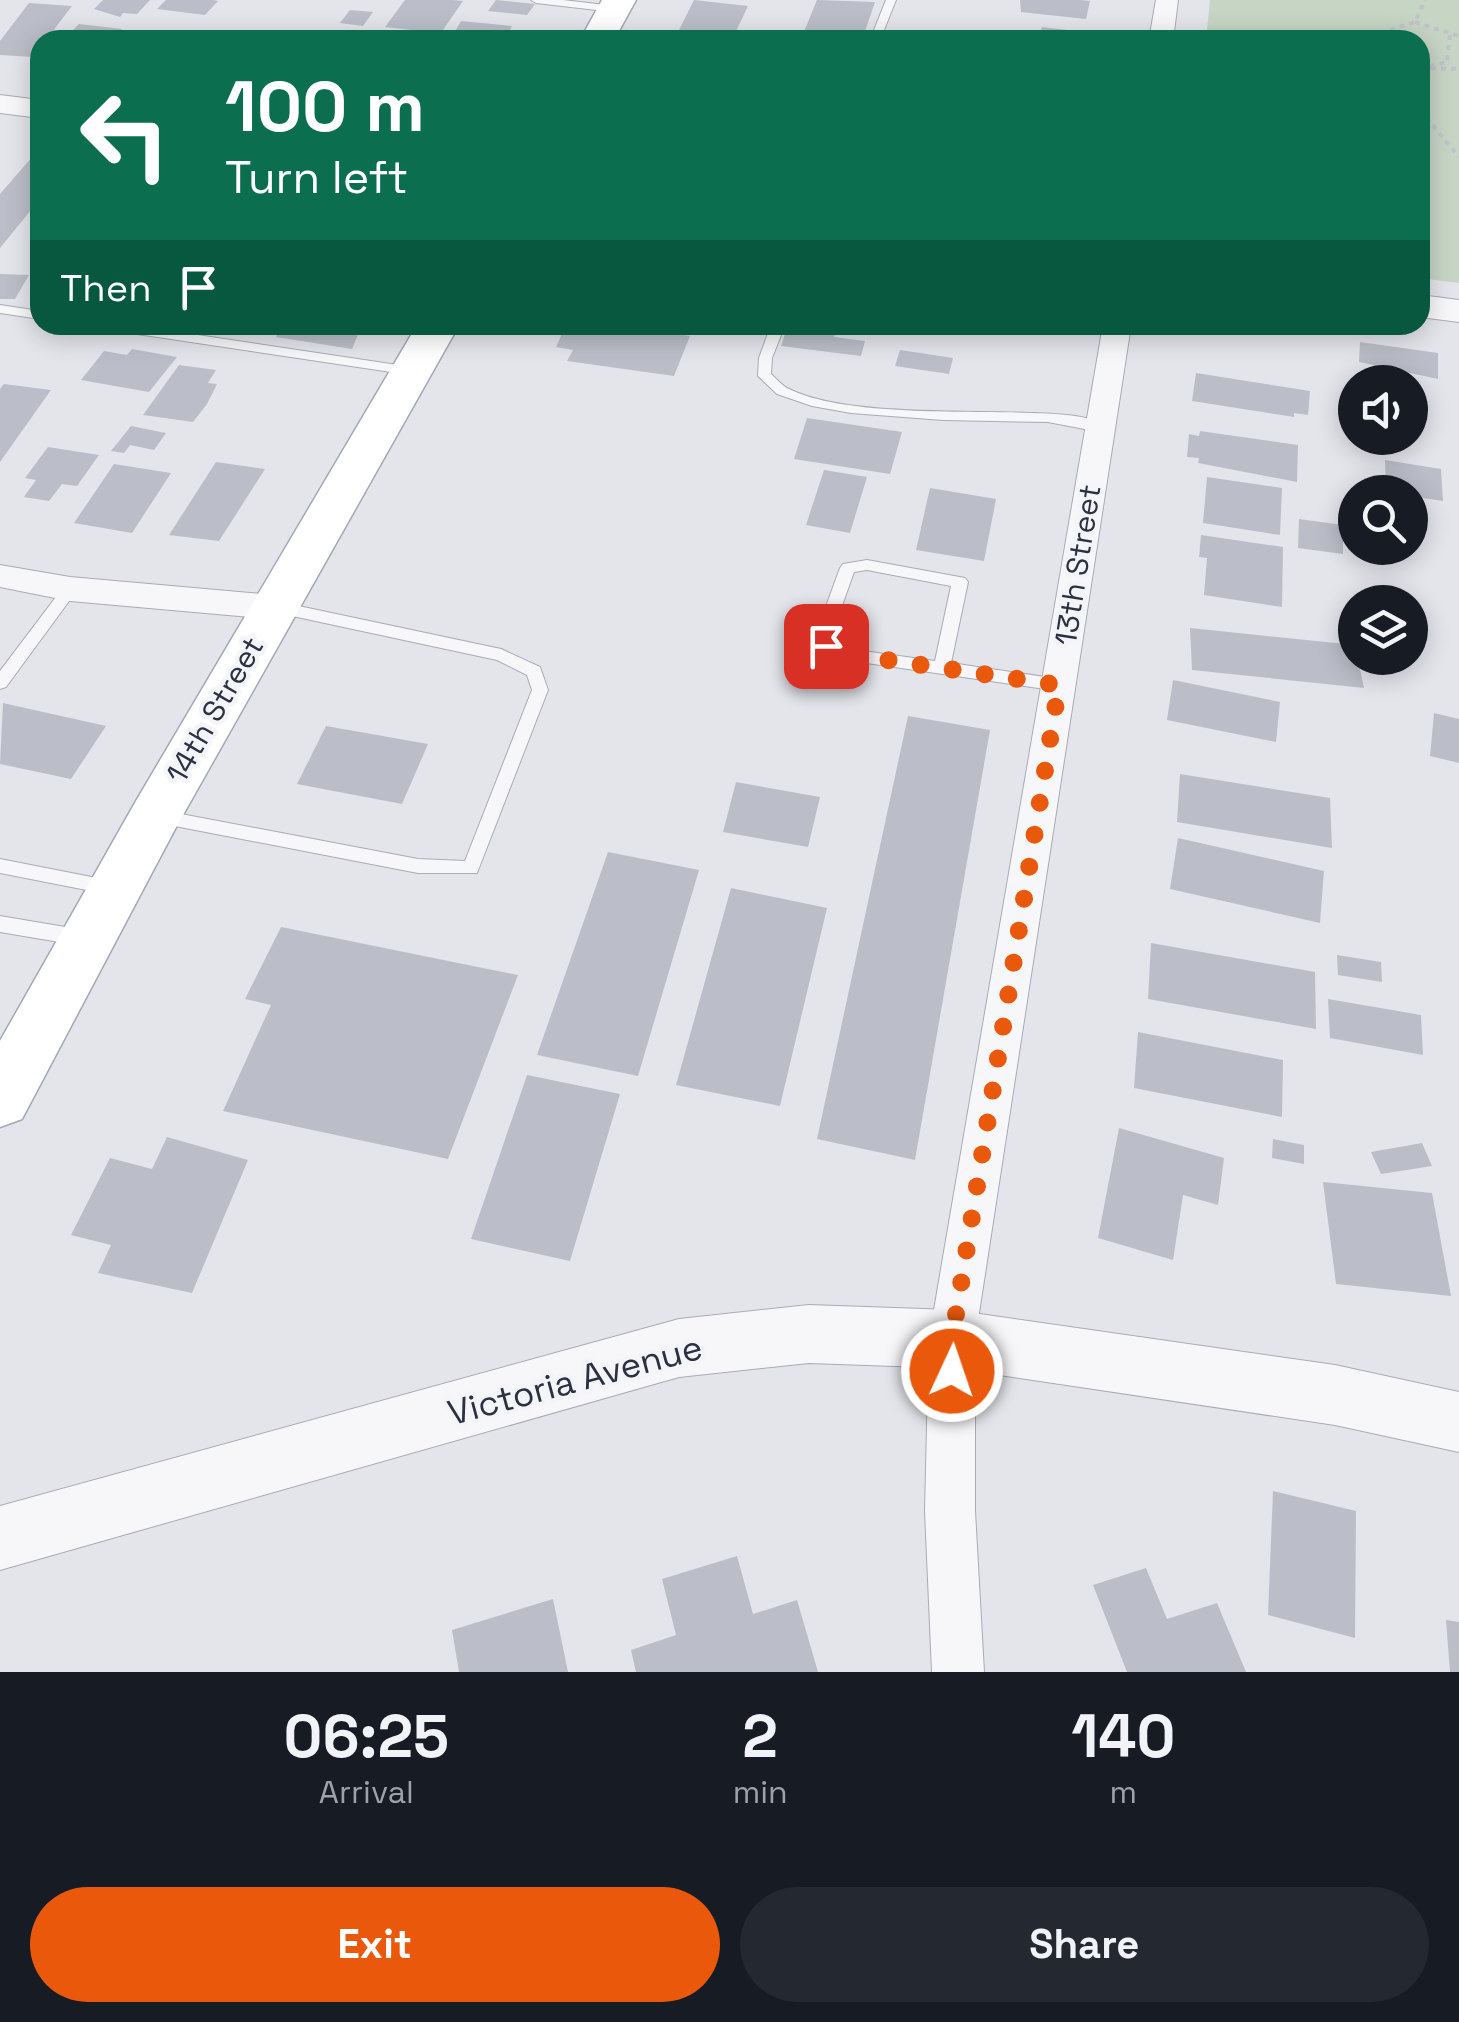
<!DOCTYPE html>
<style>
:root{--surface:#171b24;--page:#242831;--text:#f1f3f6;--muted:#9ea1a6;--accent:#ea580c}
body{margin:0;font-family:"Space Grotesk",sans-serif;background:var(--page);color:var(--text);height:100vh;display:flex;flex-direction:column;font-size:38px;white-space:nowrap}
*{box-sizing:border-box;margin:0}
p{font-size:32px;color:var(--muted)}
.icon{flex:none;width:55px;height:55px;fill:none;stroke:currentColor;stroke-width:2;stroke-linecap:round;stroke-linejoin:round}
.map{position:relative;height:1672px;overflow:hidden}
.sheet{display:flex;flex-direction:column;background:var(--surface);flex:1}
.sheet>*{flex:none}
.hud{position:absolute;left:30px;top:30px;width:1400px;height:305px;border-radius:30px;box-shadow:0 5px 25px #0003;background:#0b6e4f;color:#fff;overflow:hidden}
.fabs{position:absolute;left:1338px;top:365px;display:grid;gap:20px}
.fabs a{display:grid;place-items:center;width:90px;height:90px;border-radius:50%;background:var(--surface);box-shadow:0 5px 25px #0003;font-size:50px}
.pin{position:absolute;display:grid;place-items:center;width:85px;height:85px;color:#fff;margin:-42px;border-radius:20px;box-shadow:0 5px 15px #0006}
.me{position:absolute;width:110px;margin:-55px;rotate:3deg;stroke-linejoin:round;filter:drop-shadow(0 0 8px #0008)}
.turn{display:flex;align-items:center;gap:35px;height:210px;padding:0 30px;font-size:45px}
.turn .icon{width:130px;height:130px;stroke-width:2.5}
.turn b{display:block;font-size:70px;line-height:85px}
.then{display:flex;align-items:center;height:95px;padding:0 30px;background:#0003;gap:20px;font-size:38px}
.eta{display:flex;justify-content:space-evenly;align-items:center;height:170px;text-align:center}
.eta b{font-size:60px;font-weight:700;line-height:70px}
.primary-button{display:flex;gap:20px;margin-top:auto;padding:20px 30px}
.primary-button a{flex:1;height:115px;border-radius:60px;background:var(--accent);color:#fff;font-size:40px;font-weight:700;line-height:115px;text-align:center}
.primary-button a+a{background:var(--page);color:var(--text)}
.map>svg:first-child{display:block}
</style>
<div class="map">
<svg width="1459" height="1672" viewBox="0 0 1459 1672">
<rect width="100%" height="100%" fill="#e4e5eb"/>
<!-- green -->
<path fill="#c7d5c5" d="M 1210,0 L 1459,0 L 1459,283 L 1420,278 L 1420,40 L 1206,40 Z"/>
<!-- building -->
<g fill="#bbbec8">
<path d="M 103,0 L 150,0 L 137,14 L 123,13 L 120,17 L 94,9 Z"/>
<path d="M 166,0 L 213,0 L 218,1 L 205,15 L 157,9 Z"/>
<path d="M 405,0 L 452,0 L 463,1 L 436,40 L 405,40 L 412,30 L 385,27 Z"/>
<path d="M 496,0 L 535,4 L 527,15 L 488,11 Z"/>
<path d="M 694,0 L 748,6 L 732,40 L 674,40 Z"/>
<path d="M 817,0 L 875,2 L 862,40 L 803,34 Z"/>
<path d="M 1020,0 L 1081,0 L 1090,1 L 1086,19 L 1021,12 Z"/>
<path d="M 29,3 L 72,6 L 46,40 L 40,40 L 40,48 L 33,57 L 0,55 L 0,41 Z"/>
<path d="M 350,10 L 373,12 L 363,26 L 340,23 Z"/>
<path d="M 461,21 L 512,26 L 505,40 L 450,40 Z"/>
<path d="M 79,24 L 122,29 L 112,40 L 63,40 Z"/>
<path d="M 1042,27 L 1085,32 L 1083,40 L 1031,40 L 1032,35 L 1039,36 Z"/>
<path d="M 33,156 L 40,156 L 40,199 L 0,248 L 0,194 Z"/>
<path d="M 0,274 L 29,275 L 15,299 L 0,299 Z"/>
<path d="M 283,325 L 362,325 L 352,349 L 276,337 Z"/>
<path d="M 566,325 L 615,325 L 690,336 L 674,376 L 567,361 L 573,350 L 556,347 Z"/>
<path d="M 788,325 L 837,326 L 834,337 L 865,341 L 861,356 L 781,346 Z"/>
<path d="M 1360,342 L 1438,353 L 1438,379 L 1359,362 Z"/>
<path d="M 132,349 L 177,357 L 149,392 L 81,380 L 104,351 L 127,355 Z"/>
<path d="M 900,350 L 953,358 L 949,374 L 895,366 Z"/>
<path d="M 179,365 L 216,370 L 208,383 L 217,384 L 207,404 L 193,422 L 143,415 Z"/>
<path d="M 1196,373 L 1310,391 L 1308,415 L 1294,413 L 1294,417 L 1192,401 Z"/>
<path d="M 4,384 L 51,390 L 0,462 L 0,389 Z"/>
<path d="M 807,418 L 902,432 L 890,474 L 794,459 Z"/>
<path d="M 131,426 L 166,433 L 154,450 L 130,445 L 124,453 L 111,451 Z"/>
<path d="M 1200,431 L 1298,445 L 1297,482 L 1198,463 L 1199,458 L 1187,457 L 1189,434 L 1199,436 Z"/>
<path d="M 48,447 L 99,455 L 77,486 L 62,484 L 49,501 L 24,497 L 36,480 L 25,478 Z"/>
<path d="M 1385,460 L 1441,469 L 1443,501 L 1410,496 L 1410,492 L 1386,492 Z"/>
<path d="M 216,462 L 265,469 L 219,541 L 169,535 Z"/>
<path d="M 114,464 L 171,473 L 132,533 L 74,523 Z"/>
<path d="M 824,470 L 867,477 L 850,533 L 806,525 Z"/>
<path d="M 1207,477 L 1282,488 L 1280,535 L 1203,523 Z"/>
<path d="M 930,488 L 996,499 L 984,561 L 916,550 Z"/>
<path d="M 1299,519 L 1343,525 L 1343,554 L 1298,548 Z"/>
<path d="M 1201,535 L 1283,547 L 1282,607 L 1204,595 L 1207,558 L 1199,557 Z"/>
<path d="M 1190,628 L 1355,645 L 1364,688 L 1192,670 Z"/>
<path d="M 1173,680 L 1280,702 L 1276,742 L 1167,720 Z"/>
<path d="M 3,703 L 106,726 L 71,779 L 0,764 Z"/>
<path d="M 1434,713 L 1459,719 L 1459,763 L 1430,756 Z"/>
<path d="M 908,716 L 990,730 L 915,1160 L 817,1139 Z"/>
<path d="M 326,726 L 428,744 L 402,804 L 297,784 Z"/>
<path d="M 1180,774 L 1330,798 L 1332,848 L 1177,822 Z"/>
<path d="M 736,782 L 820,797 L 808,847 L 723,832 Z"/>
<path d="M 1178,838 L 1324,871 L 1320,923 L 1170,889 Z"/>
<path d="M 608,852 L 699,870 L 638,1076 L 537,1055 Z"/>
<path d="M 731,888 L 827,908 L 780,1106 L 676,1085 Z"/>
<path d="M 281,927 L 518,975 L 448,1159 L 223,1111 L 271,1005 L 245,999 Z"/>
<path d="M 1151,943 L 1315,972 L 1316,1029 L 1148,999 Z"/>
<path d="M 1337,955 L 1381,962 L 1382,982 L 1338,975 Z"/>
<path d="M 1328,999 L 1421,1015 L 1423,1055 L 1330,1038 Z"/>
<path d="M 1138,1032 L 1283,1060 L 1282,1117 L 1134,1088 Z"/>
<path d="M 527,1075 L 620,1094 L 570,1261 L 471,1239 Z"/>
<path d="M 1119,1128 L 1224,1158 L 1218,1205 L 1183,1195 L 1173,1260 L 1098,1238 Z"/>
<path d="M 167,1137 L 248,1160 L 192,1293 L 98,1273 L 111,1245 L 71,1235 L 110,1158 L 152,1169 Z"/>
<path d="M 1273,1139 L 1304,1145 L 1304,1164 L 1272,1158 Z"/>
<path d="M 1422,1143 L 1432,1166 L 1381,1174 L 1371,1152 Z"/>
<path d="M 1323,1182 L 1432,1193 L 1451,1296 L 1336,1284 Z"/>
<path d="M 1273,1491 L 1356,1511 L 1355,1638 L 1268,1615 Z"/>
<path d="M 737,1556 L 753,1614 L 797,1600 L 818,1672 L 636,1672 L 631,1650 L 676,1635 L 662,1579 Z"/>
<path d="M 1146,1568 L 1167,1619 L 1217,1603 L 1246,1672 L 1127,1672 L 1093,1585 Z"/>
<path d="M 553,1599 L 568,1672 L 459,1672 L 452,1630 Z"/>
<path d="M 1446,1620 L 1459,1622 L 1459,1672 L 1450,1672 Z"/>
</g>
<g fill="none" stroke-linecap="round" stroke-linejoin="round">
<defs>
<g id="service">
<path d="M 531,0 L 563,0 L 614,6 L 619,9 L 614,12 L 536,3 Z"/>
<path d="M 886,0 L 896,0 L 880,40 L 870,40 Z"/>
<path d="M 0,305 L 40,311 L 40,319 L 0,313 Z"/>
<path d="M 97,325 L 131,325 L 411,367 L 418,371 L 411,375 L 104,329 Z"/>
<path d="M 771,325 L 785,325 L 772,358 L 771,374 C 777,379 782,386 789,389 C 846,417 968,410 1033,413 C 1055,414 1089,414 1107,427 L 1100,432 L 1048,422 L 943,420 L 851,413 L 812,406 L 777,394 L 758,376 L 759,358 Z"/>
<path d="M 867,560 L 965,578 L 968,582 L 951,663 L 1059,679 L 1067,685 L 1065,689 L 1059,691 L 839,659 L 820,651 L 818,628 L 840,568 L 843,564 ZM 867,570 L 951,586 L 935,661 L 842,648 L 834,644 L 834,628 L 854,572 Z"/>
<path d="M 70,584 L 78,589 L 75,593 L 6,687 L 0,689 L 0,671 L 65,585 Z"/>
<path d="M 275,601 L 501,649 L 540,667 L 548,690 L 477,873 L 418,873 L 154,822 L 151,817 L 154,812 L 160,810 L 418,859 L 465,861 L 532,690 L 527,675 L 497,660 L 269,611 L 267,607 Z"/>
<path d="M 0,859 L 112,881 L 118,883 L 121,888 L 118,893 L 112,895 L 0,873 Z"/>
<path d="M 0,916 L 83,930 L 89,933 L 92,938 L 89,943 L 83,946 L 0,932 Z"/>
</g>
<g id="minor">
<path d="M 1156,0 L 1178,0 L 1173,40 L 1149,40 Z"/>
<path d="M 1103,325 L 1131,325 L 975,1339 L 975,1511 L 984,1672 L 932,1672 L 925,1511 L 929,1339 Z"/>
<path d="M 0,565 L 70,577 L 274,595 L 286,599 L 291,607 L 286,615 L 274,619 L 70,601 L 0,587 Z"/>
</g>
<g id="tertiary">
<path d="M 0,95 L 40,100 L 40,118 L 0,113 Z"/>
<path d="M 1420,295 L 1459,300 L 1459,322 L 1420,317 Z"/>
<path d="M 809,1305 L 952,1310 L 1335,1365 L 1459,1392 L 1459,1452 L 1335,1425 L 952,1368 L 809,1363 L 679,1377 L 0,1570 L 0,1506 L 679,1319 Z"/>
</g>
<g id="primary">
<path d="M 602,0 L 636,0 L 614,40 L 580,40 Z"/>
<path d="M 417,325 L 459,325 L 174,831 L 22,1119 L 0,1127 L 0,1041 L 136,801 Z"/>
</g>
</defs>
<!-- service casing -->
<use href="#service" stroke="#a9abb5" stroke-width="2"/>
<!-- minor casing -->
<use href="#minor" stroke="#a9abb5" stroke-width="2"/>
<!-- tertiary casing -->
<use href="#tertiary" stroke="#a9abb5" stroke-width="2"/>
<!-- primary casing -->
<use href="#primary" stroke="#a3a8b7" stroke-width="3"/>
<!-- path -->
<g stroke="#c2c3ca" stroke-width="4" stroke-dasharray="5 5" stroke-linecap="butt">
<path d="M 1415,22 L 1459,36"/>
<path d="M 1390,40 L 1390,30 L 1415,22 L 1425,0"/>
<path d="M 1431,68 L 1459,69"/>
<path d="M 1420,69 L 1447,62 L 1450,35"/>
<path d="M 1420,110 L 1459,157"/>
</g>
<!-- service -->
<use href="#service" fill="#f7f7fa" fill-rule="evenodd"/>
<!-- minor -->
<use href="#minor" fill="#f7f7fa" fill-rule="evenodd"/>
<!-- tertiary -->
<use href="#tertiary" fill="#f7f7fa" fill-rule="evenodd"/>
<!-- primary -->
<use href="#primary" fill="#fff" fill-rule="evenodd"/>
</g>
<g fill="none" stroke-linecap="round" stroke-linejoin="round">
<!-- route -->
<path stroke="#ea580c" stroke-width="18" stroke-dasharray="0 32.4" d="M 826,646 L 839,653 L 1059,685 L 952,1339 L 952,1371"/>
</g>
<g text-anchor="middle" stroke-width="9" stroke-linejoin="round" paint-order="stroke">
<!-- street labels -->
<g font-size="30" fill="#2c3043" stroke="#f4f5f8">
<text transform="translate(1078 565) rotate(-81)" y="10">13th Street</text>
<text transform="translate(215 710) rotate(-60)" y="10">14th Street</text>
</g>
<!-- near-street labels -->
<g font-size="35" fill="#2c3043" stroke="#f4f5f8">
<text transform="translate(575 1380) rotate(-15)" y="12">Victoria Avenue</text>
</g>
</g>
</svg>
<div class="fabs">
<a><svg class="icon" aria-label="sound" viewBox="0 0 24 24"><path d="M4 9h4l5-4v14l-5-4H4zM17 9q2 3 0 6"/></svg></a>
<a><svg class="icon" aria-label="search" viewBox="0 0 24 24"><circle cx="10" cy="10" r="6"/><path d="M15 15l6 6"/></svg></a>
<a><svg class="icon" aria-label="layers" viewBox="0 0 24 24"><path d="M12 4l9 5-9 5-9-5zM3 14l9 5 9-5"/></svg></a>
</div>
<div class="pin" style="left:826px;top:646px;background:#d93025"><svg class="icon" aria-label="arrive" viewBox="0 0 24 24"><path d="M6 21V4h12l-3 4 3 4H6"/></svg></div>
<svg class="me" style="left:952px;top:1371px" viewBox="-20 -20 40 40"><circle r="17" fill="#ea580c" stroke="#fff" stroke-width="3"/><path d="M0-11L8 9 0 5-8 9z" fill="#fff"/></svg>
<div class="hud">
<div class="turn"><svg class="icon" aria-label="left" viewBox="0 0 24 24"><path d="M17 20v-9H6M10 6l-5 5 5 5"/></svg><div><b>100 m</b>Turn left</div></div>
<div class="then">Then<svg class="icon" aria-label="arrive" viewBox="0 0 24 24"><path d="M6 21V4h12l-3 4 3 4H6"/></svg></div>
</div>
</div>
<section class="sheet">
<div class="eta">
<div><b>06:25</b><p>Arrival</p></div>
<div><b>2</b><p>min</p></div>
<div><b>140</b><p>m</p></div>
</div>
<div class="primary-button"><a>Exit</a><a>Share</a></div>
</section>
